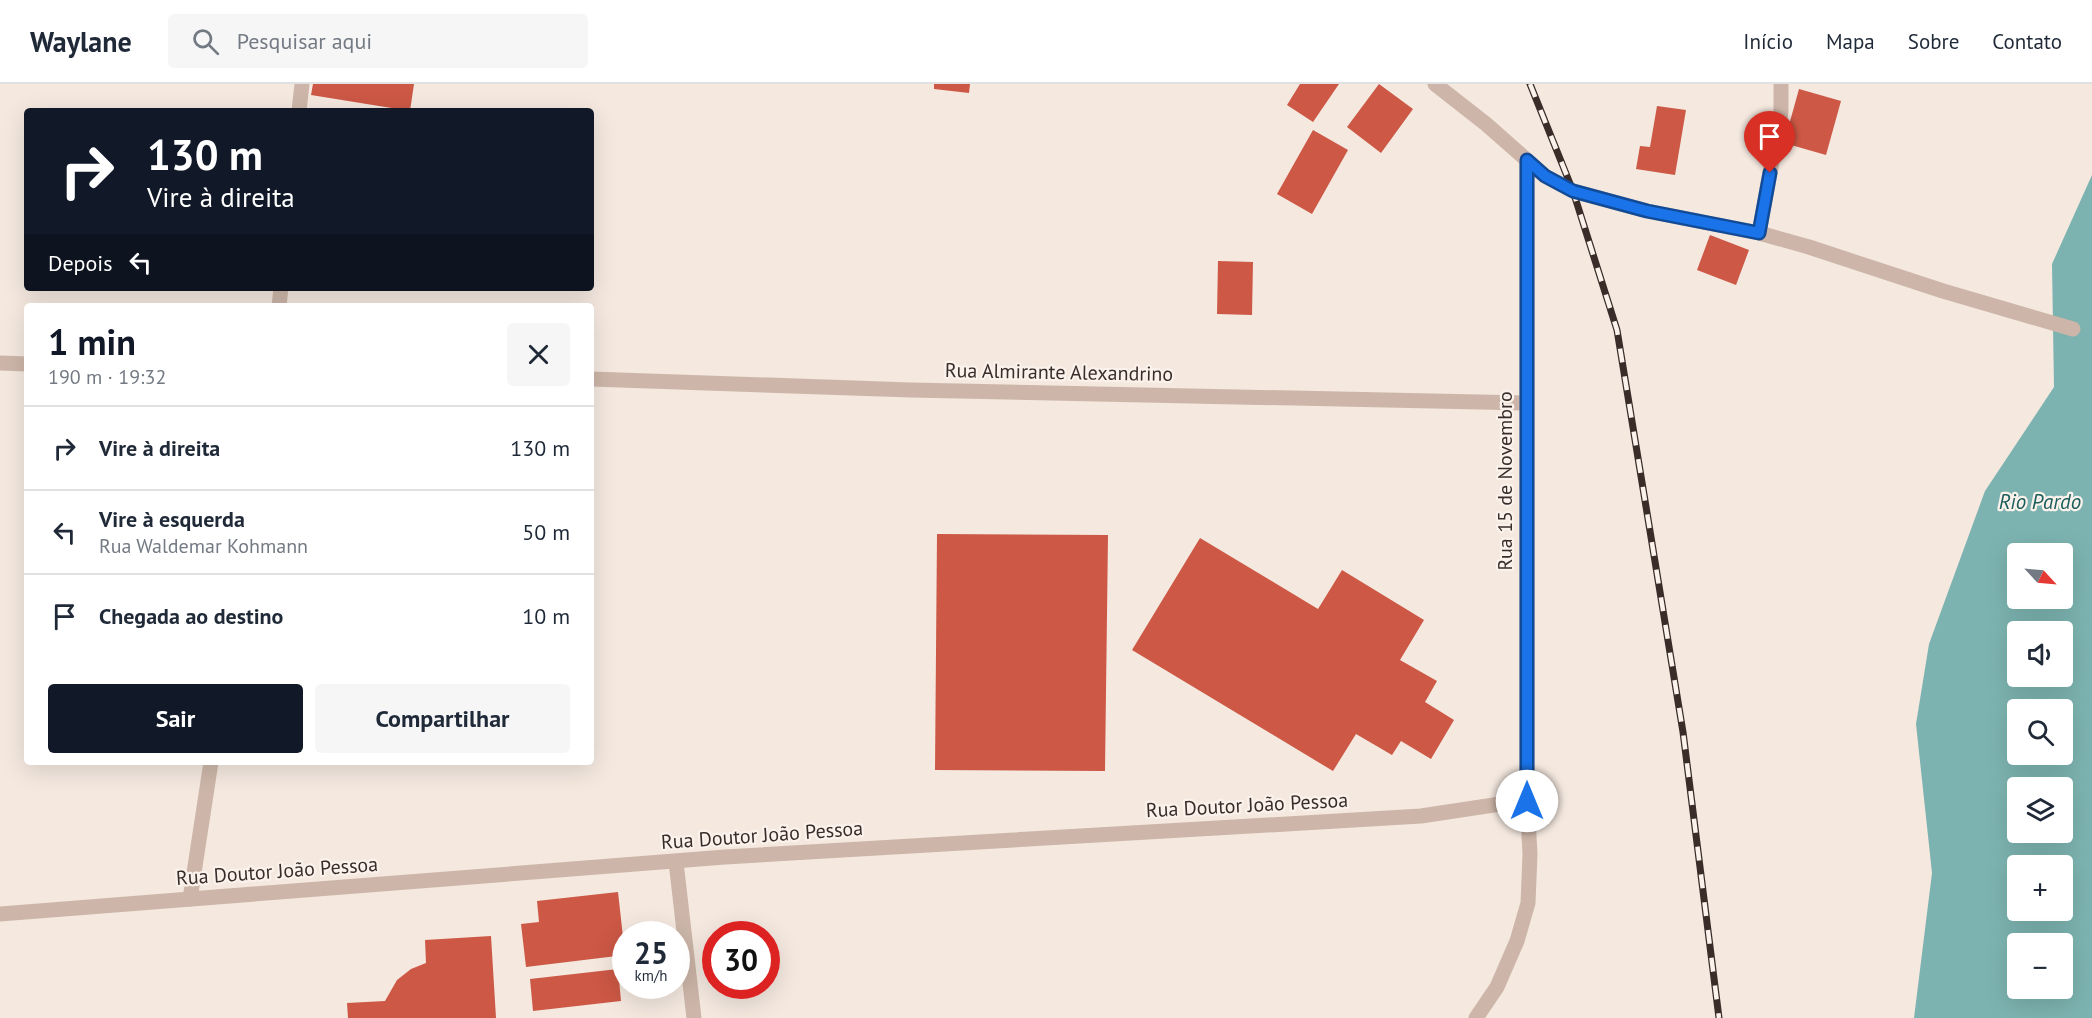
<!DOCTYPE html>
<html lang="pt">
<meta charset="utf-8">
<style>
:root{--surface:#fff;--page:#f6f6f7;--text:#1f2937;--muted:#747a83;--line:#e0e1e3;--accent:#111827}
body{margin:0;font-family:"PT Sans",sans-serif;background:var(--page);color:var(--text);height:100vh;display:flex;flex-direction:column;font-size:22px;white-space:nowrap}
*{box-sizing:border-box;margin:0}
p{font-size:20px;color:var(--muted)}
.icon{flex:none;width:33px;height:33px;fill:none;stroke:currentColor;stroke-width:2;stroke-linecap:round;stroke-linejoin:round}
.map{position:relative;flex:1;overflow:hidden}
.side{position:absolute;left:24px;top:219px;width:570px;height:462px;display:flex;flex-direction:column;background:var(--surface);border-radius:6px;box-shadow:0 6px 24px #0002}
.side>*{flex:none}
.banner{position:absolute;left:24px;top:24px;width:570px;height:183px;border-radius:6px;box-shadow:0 6px 24px #0002;background:#111827;color:#fff;overflow:hidden}
.needle{width:39px;rotate:116deg}
.fabs{position:absolute;left:2007px;top:459px;display:grid;gap:12px}
.fabs a{display:grid;place-items:center;width:66px;height:66px;border-radius:6px;background:var(--surface);box-shadow:0 6px 24px #0002;font-size:30px}
.speed{position:absolute;left:612px;top:837px;display:flex;gap:12px;font-size:30px;font-weight:700;text-align:center}
.speed>*{display:grid;place-content:center;width:78px;height:78px;border-radius:50%;background:var(--surface);box-shadow:0 6px 24px #0002;line-height:1}
.speed small{font-size:15px;font-weight:400}
.speed .limit{border:9px solid #d22;background:#fff;color:#111}
.pin{position:absolute;display:grid;place-items:center;width:51px;height:51px;color:#fff;margin:-62px -26px;border-radius:50% 50% 50% 0;rotate:-45deg;box-shadow:0 0 6px #0007}
.pin .icon{rotate:45deg}
.me{position:absolute;width:66px;margin:-33px;rotate:0deg;stroke-linejoin:round;filter:drop-shadow(0 0 4px #0008)}
.turn{display:flex;align-items:center;gap:21px;height:126px;padding:0 24px;font-size:27px}
.turn .icon{width:78px;height:78px;stroke-width:2.5}
.turn b{display:block;font-size:42px;line-height:51px}
.then{display:flex;align-items:center;height:57px;padding:0 24px;background:#0003;gap:12px;font-size:22px}
.round{display:grid;place-items:center;flex:none;width:63px;height:63px;border-radius:6px;background:var(--page)}
.overview{display:flex;align-items:center;justify-content:space-between;height:102px;padding:0 24px}
h1{font-size:36px;font-weight:800;line-height:45px;color:var(--accent)}
.action{display:flex;gap:12px;margin-top:auto;padding:12px 24px}
.action a{flex:1;height:69px;border-radius:6px;background:var(--accent);color:#fff;font-size:24px;font-weight:800;line-height:69px;text-align:center}
.action a+a{background:var(--page);color:var(--text)}
ul{padding:0;list-style:none}
li{display:flex;align-items:center;gap:18px;height:84px;padding:0 24px;border-top:2px solid var(--line)}
li div{flex:1}
li b{display:block;font-size:22px}
li em{font-style:normal}
header{display:flex;align-items:center;gap:36px;box-sizing:border-box;height:84px;padding:0 30px;background:var(--surface);border-bottom:2px solid var(--line)}
header strong{font-size:28px}
nav{display:flex;gap:33px;margin-inline-start:auto;font-size:21px}
.search{width:420px;height:54px;background:var(--page);display:flex;align-items:center;gap:15px;box-sizing:border-box;padding:0 21px;border-radius:6px;color:var(--muted);font-size:22px}
.map>svg:first-child{display:block}
</style>
<header>
<strong>Waylane</strong>
<div class="search"><svg class="icon" aria-label="search" viewBox="0 0 24 24"><circle cx="10" cy="10" r="6"/><path d="M15 15l6 6"/></svg>Pesquisar aqui</div>
<nav><a>Início</a><a>Mapa</a><a>Sobre</a><a>Contato</a></nav>
</header>
<div class="map">
<svg width="2092" height="934" viewBox="0 0 2092 934">
<rect width="100%" height="100%" fill="#f4e8df"/>
<!-- water -->
<path fill="#7cb3b0" fill-rule="evenodd" d="M 2092,91 L 2092,934 L 1914,934 L 1932,789 L 1916,640 L 1929,560 L 1985,407 L 2054,303 L 2052,180 ZM 2018,470 L 2062,470 L 2062,514 L 2018,514 ZM 2018,548 L 2062,548 L 2062,592 L 2018,592 ZM 2018,626 L 2062,626 L 2062,670 L 2018,670 ZM 2018,704 L 2062,704 L 2062,748 L 2018,748 ZM 2018,782 L 2062,782 L 2062,826 L 2018,826 ZM 2018,860 L 2062,860 L 2062,904 L 2018,904 Z"/>
<!-- building -->
<g fill="#cc5845">
<path d="M 313,0 L 414,0 L 410,27 L 311,11 Z"/>
<path d="M 934,0 L 970,0 L 969,9 L 934,5 Z"/>
<path d="M 1300,0 L 1339,0 L 1313,38 L 1287,21 Z"/>
<path d="M 1379,0 L 1413,25 L 1381,69 L 1347,43 Z"/>
<path d="M 1799,5 L 1841,17 L 1826,71 L 1784,59 Z"/>
<path d="M 1657,22 L 1686,26 L 1675,91 L 1636,85 L 1640,62 L 1650,63 Z"/>
<path d="M 1313,46 L 1348,66 L 1312,130 L 1277,110 Z"/>
<path d="M 1710,151 L 1749,166 L 1736,201 L 1697,186 Z"/>
<path d="M 1218,177 L 1253,178 L 1252,231 L 1217,230 Z"/>
<path d="M 937,450 L 1108,451 L 1105,687 L 935,686 Z"/>
<path d="M 1200,454 L 1318,525 L 1342,486 L 1424,536 L 1400,576 L 1437,597 L 1425,618 L 1454,636 L 1431,675 L 1401,657 L 1392,671 L 1356,650 L 1333,687 L 1132,566 Z"/>
<path d="M 618,808 L 625,871 L 526,883 L 521,840 L 539,838 L 537,817 Z"/>
<path d="M 491,852 L 496,934 L 348,934 L 347,919 L 385,917 L 397,896 L 411,885 L 426,879 L 425,856 Z"/>
<path d="M 618,885 L 621,917 L 533,927 L 530,895 Z"/>
</g>
<g fill="none" stroke-linecap="round" stroke-linejoin="round">
<!-- minor -->
<g stroke="#cdb6a9" stroke-width="15">
<path d="M 1435,0 L 1486,40 L 1545,92 L 1573,107 L 1647,127 L 1759,149 L 1809,163 L 1943,207 L 2073,245"/>
<path d="M 299,27 L 302,0"/>
<path d="M 1759,149 L 1781,28 L 1781,0"/>
<path d="M 279,222 L 281,204"/>
<path d="M 0,279 L 27,280"/>
<path d="M 591,295 L 911,306 L 1526,319"/>
<path d="M 676,778 L 694,934"/>
<path d="M 190,815 L 211,678"/>
<path d="M 0,830 L 725,773 L 1421,732 L 1527,716"/>
<path d="M 1476,934 L 1497,903 L 1517,857 L 1528,819 L 1530,770 L 1527,716 L 1527,76"/>
</g>
<defs>
<path id="rail" d="M 1530,0 L 1573,107 L 1617,246 L 1683,648 L 1719,934"/>
</defs>
<!-- rail casing -->
<use href="#rail" stroke="#3a2d29" stroke-width="7"/>
<!-- rail -->
<use href="#rail" stroke="#fbf2ec" stroke-width="4.5" stroke-dasharray="14" stroke-linecap="butt"/>
</g>
<g fill="none" stroke-linecap="round" stroke-linejoin="round">
<defs>
<path id="route" d="M 1527,717 L 1527,76 L 1545,92 L 1573,107 L 1647,127 L 1759,149 L 1770,89"/>
</defs>
<!-- route casing -->
<use href="#route" stroke="#114b97" stroke-width="15"/>
<!-- route -->
<use href="#route" stroke="#1a73e8" stroke-width="10"/>
</g>
<g text-anchor="middle" stroke-width="4.5" stroke-linejoin="round" paint-order="stroke">
<!-- street labels -->
<g font-size="20" fill="#3a2d29" stroke="#fbf2ec">
<text transform="translate(1059 288) rotate(1)" y="7">Rua Almirante Alexandrino</text>
<text transform="translate(1505 397) rotate(-90)" y="7">Rua 15 de Novembro</text>
<text transform="translate(1247 721) rotate(-3)" y="7">Rua Doutor João Pessoa</text>
<text transform="translate(762 751) rotate(-4)" y="7">Rua Doutor João Pessoa</text>
<text transform="translate(277 787) rotate(-4)" y="7">Rua Doutor João Pessoa</text>
</g>
<!-- water labels -->
<g font-size="21" font-style="italic" fill="#1c5e5c" stroke="#fbf2ec">
<text x="2040" y="425">Rio Pardo</text>
</g>
</g>
</svg>
<div class="fabs">
<a><svg class="needle" viewBox="-14 -14 28 28"><path d="M0-13l5 13h-10z" fill="#e53935"/><path d="M0 13l5-13h-10z" fill="#747a83"/></svg></a>
<a><svg class="icon" aria-label="sound" viewBox="0 0 24 24"><path d="M4 9h4l5-4v14l-5-4H4zM17 9q2 3 0 6"/></svg></a>
<a><svg class="icon" aria-label="search" viewBox="0 0 24 24"><circle cx="10" cy="10" r="6"/><path d="M15 15l6 6"/></svg></a>
<a><svg class="icon" aria-label="layers" viewBox="0 0 24 24"><path d="M12 4l9 5-9 5-9-5zM3 14l9 5 9-5"/></svg></a>
<a>+</a>
<a>−</a>
</div>
<div class="speed"><div>25<small>km/h</small></div><div class="limit">30</div></div>
<div class="pin" style="left:1770px;top:89px;background:#d93025"><svg class="icon" aria-label="arrive" viewBox="0 0 24 24"><path d="M6 21V4h12l-3 4 3 4H6"/></svg></div>
<svg class="me" style="left:1527px;top:717px" viewBox="-20 -20 40 40"><circle r="19" fill="#fff"/><path d="M0-13L10 11 0 6-10 11z" fill="#1a73e8"/></svg>
<div class="banner">
<div class="turn"><svg class="icon" aria-label="right" viewBox="0 0 24 24"><path d="M7 20v-9h11M14 6l5 5-5 5"/></svg><div><b>130 m</b>Vire à direita</div></div>
<div class="then">Depois<svg class="icon" aria-label="left" viewBox="0 0 24 24"><path d="M17 20v-9H6M10 6l-5 5 5 5"/></svg></div>
</div>
<section class="side">
<div class="overview"><div><h1>1 min</h1><p>190 m · 19:32</p></div><a class="round"><svg class="icon" aria-label="close" viewBox="0 0 24 24"><path d="M6 6l12 12M18 6L6 18"/></svg></a></div>
<ul>
<li><svg class="icon" aria-label="right" viewBox="0 0 24 24"><path d="M7 20v-9h11M14 6l5 5-5 5"/></svg><div><b>Vire à direita</b></div><em>130 m</em></li>
<li><svg class="icon" aria-label="left" viewBox="0 0 24 24"><path d="M17 20v-9H6M10 6l-5 5 5 5"/></svg><div><b>Vire à esquerda</b><p>Rua Waldemar Kohmann</p></div><em>50 m</em></li>
<li><svg class="icon" aria-label="arrive" viewBox="0 0 24 24"><path d="M6 21V4h12l-3 4 3 4H6"/></svg><div><b>Chegada ao destino</b></div><em>10 m</em></li>
</ul>
<div class="action"><a>Sair</a><a>Compartilhar</a></div>
</section>
</div>
